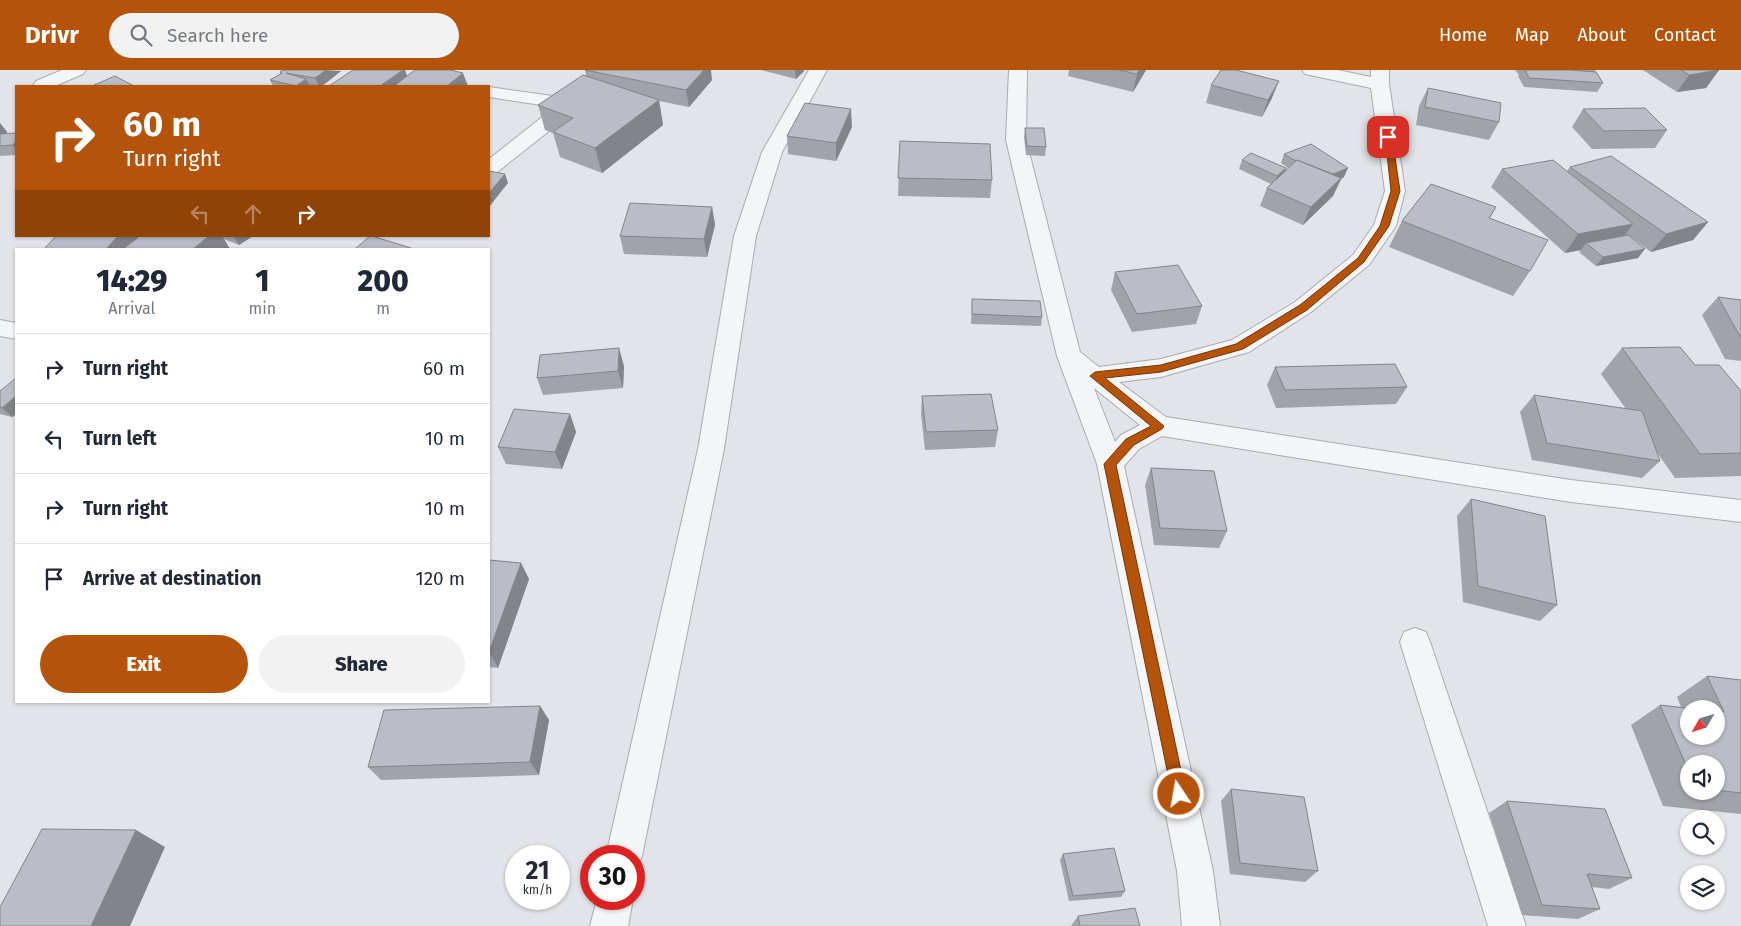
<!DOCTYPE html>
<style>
:root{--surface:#fff;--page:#f2f2f3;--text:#1f2937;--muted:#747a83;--line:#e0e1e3;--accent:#b45309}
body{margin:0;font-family:"Fira Sans",sans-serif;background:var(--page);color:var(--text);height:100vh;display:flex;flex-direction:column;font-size:19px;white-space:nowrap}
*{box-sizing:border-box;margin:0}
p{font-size:16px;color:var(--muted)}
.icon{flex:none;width:28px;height:28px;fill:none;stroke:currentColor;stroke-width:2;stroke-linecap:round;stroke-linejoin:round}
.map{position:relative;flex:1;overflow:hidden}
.sheet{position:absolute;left:15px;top:178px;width:475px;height:455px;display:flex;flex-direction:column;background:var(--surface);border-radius:0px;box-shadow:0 1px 4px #0004}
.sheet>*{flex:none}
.hud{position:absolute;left:15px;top:15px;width:475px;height:152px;border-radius:0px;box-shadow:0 1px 4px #0004;background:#b45309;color:#fff;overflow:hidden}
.needle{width:32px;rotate:231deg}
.buttons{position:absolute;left:1680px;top:630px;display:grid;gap:10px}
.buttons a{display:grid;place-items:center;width:45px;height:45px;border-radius:50%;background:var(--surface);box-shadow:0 1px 4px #0004;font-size:25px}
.speed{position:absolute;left:505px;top:775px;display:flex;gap:10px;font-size:25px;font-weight:700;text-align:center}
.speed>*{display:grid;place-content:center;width:65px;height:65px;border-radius:50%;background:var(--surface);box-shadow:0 1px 4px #0004;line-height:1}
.speed small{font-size:12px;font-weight:400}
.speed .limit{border:8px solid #d22;background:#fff;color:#111}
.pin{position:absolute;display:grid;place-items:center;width:42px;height:42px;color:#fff;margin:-21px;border-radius:10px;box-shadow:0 2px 8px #0006}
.me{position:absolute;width:55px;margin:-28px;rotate:348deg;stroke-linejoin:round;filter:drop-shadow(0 0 4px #0008)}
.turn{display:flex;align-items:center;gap:18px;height:105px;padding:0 25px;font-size:22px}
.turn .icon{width:65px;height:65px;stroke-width:2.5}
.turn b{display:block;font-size:35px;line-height:42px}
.lanes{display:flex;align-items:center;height:48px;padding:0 25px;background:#0003;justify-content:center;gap:25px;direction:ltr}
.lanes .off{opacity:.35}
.eta{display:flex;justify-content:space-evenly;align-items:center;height:85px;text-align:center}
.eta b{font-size:30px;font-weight:800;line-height:35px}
.primary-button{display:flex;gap:10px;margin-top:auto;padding:10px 25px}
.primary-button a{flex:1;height:58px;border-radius:30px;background:var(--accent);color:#fff;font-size:20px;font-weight:800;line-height:58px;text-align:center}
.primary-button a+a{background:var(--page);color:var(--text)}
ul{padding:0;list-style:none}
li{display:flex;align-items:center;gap:15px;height:70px;padding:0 25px;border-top:1px solid var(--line)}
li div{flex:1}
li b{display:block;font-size:19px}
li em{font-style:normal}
header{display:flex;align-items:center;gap:30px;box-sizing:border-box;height:70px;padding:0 25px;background:var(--accent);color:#fff}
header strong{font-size:24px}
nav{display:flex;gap:28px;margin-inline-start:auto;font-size:18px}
.search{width:350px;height:45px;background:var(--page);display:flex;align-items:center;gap:12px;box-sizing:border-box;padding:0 18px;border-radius:28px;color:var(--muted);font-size:19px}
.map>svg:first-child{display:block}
</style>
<header>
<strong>Drivr</strong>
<div class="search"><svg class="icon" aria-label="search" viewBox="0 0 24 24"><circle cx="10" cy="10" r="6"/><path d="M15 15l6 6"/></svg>Search here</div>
<nav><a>Home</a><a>Map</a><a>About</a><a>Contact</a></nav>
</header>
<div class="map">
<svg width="1741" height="856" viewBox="0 0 1741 856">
<rect width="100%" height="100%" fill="#e2e4e9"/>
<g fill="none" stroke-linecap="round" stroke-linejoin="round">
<defs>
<g id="street">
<path d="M 62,0 L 86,0 L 83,4 L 55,16 L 33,15 L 36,11 Z"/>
<path d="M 598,0 L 618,0 L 578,38 L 496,103 L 489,105 L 489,89 L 555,37 L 489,27 L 489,17 L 567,28 Z"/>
<path d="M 809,0 L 827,0 L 782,82 L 756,166 L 724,379 L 642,786 L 637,799 L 634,800 L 634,786 L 606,786 L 698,379 L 734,166 L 762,82 Z"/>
<path d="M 1009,0 L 1027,0 L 1026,70 L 1080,282 L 1099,297 L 1161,289 L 1232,270 L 1295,232 L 1353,185 L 1374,155 L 1385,121 L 1371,18 L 1305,4 L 1302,0 L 1338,0 L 1371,7 L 1371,0 L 1389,0 L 1389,14 L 1405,121 L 1396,156 L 1369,195 L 1311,242 L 1249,282 L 1161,307 L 1119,312 L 1166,347 L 1571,410 L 1741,430 L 1741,452 L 1571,432 L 1162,366 L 1139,379 L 1124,396 L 1213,801 L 1220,856 L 1182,856 L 1177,801 L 1097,394 L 1057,286 L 1006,70 ZM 1094,318 L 1140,355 L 1121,365 L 1115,372 Z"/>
<path d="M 0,250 L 16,253 L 16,269 L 0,266 Z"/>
<path d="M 1415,558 L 1426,562 L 1430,572 L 1526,856 L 1488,856 L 1400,572 L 1404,562 Z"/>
<path d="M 597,829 L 633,829 L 628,856 L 590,856 Z"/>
</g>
</defs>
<!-- street casing -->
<use href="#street" stroke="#a8abb3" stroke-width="2"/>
<!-- street -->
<use href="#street" fill="#f4f5f8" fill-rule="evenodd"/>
</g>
<!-- wall -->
<g fill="#a0a3a9" fill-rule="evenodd">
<path d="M 585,0 L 712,10 L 689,37 L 659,31 L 663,55 L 602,103 L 560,87 L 553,63 L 545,60 L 538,35 L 586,6 Z"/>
<path d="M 761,0 L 804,0 L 804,1 L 796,9 Z"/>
<path d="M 1069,0 L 1146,0 L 1133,22 L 1068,6 Z"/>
<path d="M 1515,0 L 1596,0 L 1595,2 L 1603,13 L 1597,22 L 1524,17 L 1518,6 L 1519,5 Z"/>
<path d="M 1643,0 L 1719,0 L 1706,18 L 1677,22 Z"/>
<path d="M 341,1 L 322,16 L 273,16 L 270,10 L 280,4 L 280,2 Z"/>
<path d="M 1211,15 L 1272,28 L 1262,47 L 1206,33 Z"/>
<path d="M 1428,18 L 1499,52 L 1489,70 L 1416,55 L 1419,36 Z"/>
<path d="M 1583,39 L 1667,60 L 1655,78 L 1592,79 L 1572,57 Z"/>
<path d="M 0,53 L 7,62 L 6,64 L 16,63 L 16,85 L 0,86 Z"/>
<path d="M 852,57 L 836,91 L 788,84 L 787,66 Z"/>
<path d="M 1025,58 L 1046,77 L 1045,86 L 1026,85 L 1024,67 Z"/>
<path d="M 900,71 L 992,110 L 990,128 L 898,126 Z"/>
<path d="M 1284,84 L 1344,107 L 1341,109 L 1333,126 L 1303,155 L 1260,136 L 1267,118 L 1271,114 L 1239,99 L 1242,90 L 1286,98 L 1285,101 L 1288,98 L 1281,93 Z"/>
<path d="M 1570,97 L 1708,152 L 1693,170 L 1651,182 L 1628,165 L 1638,188 L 1596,196 L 1579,182 L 1581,180 L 1565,183 L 1491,117 L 1502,99 L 1567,101 Z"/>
<path d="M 712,137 L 715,155 L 707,187 L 624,184 L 620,166 Z"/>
<path d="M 1496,137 L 1490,148 L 1530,201 L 1513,226 L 1389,177 L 1402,151 Z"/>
<path d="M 56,166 L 253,166 L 239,175 L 224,169 L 230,179 L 44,179 Z"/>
<path d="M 1115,202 L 1202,236 L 1196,254 L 1132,262 L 1111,220 Z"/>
<path d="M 1718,227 L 1741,230 L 1741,291 L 1725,289 L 1702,245 Z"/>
<path d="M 972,229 L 1042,247 L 1041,256 L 971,254 Z"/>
<path d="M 1622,278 L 1695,295 L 1741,321 L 1741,406 L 1675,408 L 1656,381 L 1660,391 L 1642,408 L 1532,390 L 1520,342 L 1534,325 L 1626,339 L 1601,304 Z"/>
<path d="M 624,296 L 623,318 L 543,325 L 537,308 Z"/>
<path d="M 1275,297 L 1407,317 L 1396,334 L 1276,338 L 1267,315 Z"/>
<path d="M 16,308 L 16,344 L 12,347 L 0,344 L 0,337 Z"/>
<path d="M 922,326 L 998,360 L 995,377 L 925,380 L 921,344 Z"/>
<path d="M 570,344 L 576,362 L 562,399 L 506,394 L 498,377 Z"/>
<path d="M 1151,398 L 1227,461 L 1219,478 L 1154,475 L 1145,415 Z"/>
<path d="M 1471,429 L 1557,535 L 1540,551 L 1463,532 L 1457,446 Z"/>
<path d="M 489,490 L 521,493 L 529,509 L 498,598 L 489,597 Z"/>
<path d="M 1707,606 L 1741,610 L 1741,744 L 1663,736 L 1631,655 L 1660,635 L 1681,637 L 1677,627 ZM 1689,639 L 1716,639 L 1716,666 ZM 1689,694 L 1716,694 L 1716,721 L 1689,721 Z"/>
<path d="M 540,636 L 549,650 L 539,705 L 381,710 L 368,697 Z"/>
<path d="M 1231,719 L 1318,801 L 1305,812 L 1230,804 L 1221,731 Z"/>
<path d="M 1507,731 L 1632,808 L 1609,819 L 1592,817 L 1600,839 L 1578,849 L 1522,845 L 1489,743 Z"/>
<path d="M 1063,784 L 1125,821 L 1121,827 L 1069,831 L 1060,790 Z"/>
<path d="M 1078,846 L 1140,856 L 1071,856 Z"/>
</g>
<!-- shaded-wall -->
<g fill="#82848a">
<path d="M 326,0 L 341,1 L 322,16 L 319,16 L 315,8 Z"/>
<path d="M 403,0 L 405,0 L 411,16 L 380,16 Z"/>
<path d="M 704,0 L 711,0 L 712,10 L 689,37 L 686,20 Z"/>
<path d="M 795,0 L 804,0 L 804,1 L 796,9 Z"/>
<path d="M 1139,0 L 1146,0 L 1133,22 L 1137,4 Z"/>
<path d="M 1719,0 L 1706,18 L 1677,22 L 1689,5 Z"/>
<path d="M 463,3 L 468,16 L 447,16 Z"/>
<path d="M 306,9 L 310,16 L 296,16 Z"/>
<path d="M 1279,11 L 1272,28 L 1262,47 L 1268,30 Z"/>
<path d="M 659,30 L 663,55 L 602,103 L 595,78 Z"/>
<path d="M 851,39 L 852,57 L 836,91 L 836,73 Z"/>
<path d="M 0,53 L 7,62 L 0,72 Z"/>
<path d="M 16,71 L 16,80 L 13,75 Z"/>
<path d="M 1286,98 L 1283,108 L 1274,115 L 1277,106 Z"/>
<path d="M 1348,98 L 1344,107 L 1341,109 L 1333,126 L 1303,155 L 1322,109 Z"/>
<path d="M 505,104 L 508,113 L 489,137 L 489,123 Z"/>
<path d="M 712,137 L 715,155 L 707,187 L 704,169 Z"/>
<path d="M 1708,152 L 1693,170 L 1651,182 L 1666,164 Z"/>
<path d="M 1633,154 L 1619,173 L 1586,173 L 1581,180 L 1565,183 L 1578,164 Z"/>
<path d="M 118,166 L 147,166 L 136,179 L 106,179 Z"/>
<path d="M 209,166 L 222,166 L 230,179 L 193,179 Z"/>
<path d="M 233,166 L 253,166 L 239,175 Z"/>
<path d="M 1645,179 L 1638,188 L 1596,196 L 1603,187 Z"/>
<path d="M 619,278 L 624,296 L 623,318 L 618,301 Z"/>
<path d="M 16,326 L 16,344 L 12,347 L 2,338 Z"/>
<path d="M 570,344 L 576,362 L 562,399 L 555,382 Z"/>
<path d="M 521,493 L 529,509 L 498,598 L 489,582 Z"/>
<path d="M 540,636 L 549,650 L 539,705 L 530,692 Z"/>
<path d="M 136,760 L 165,777 L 130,856 L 91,856 Z"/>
</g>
<!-- building -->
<g fill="#babdc5" stroke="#82848a">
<path d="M 283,0 L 326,0 L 315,8 L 286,3 L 306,9 L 296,16 L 270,10 L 282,3 L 280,2 Z"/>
<path d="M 353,0 L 403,0 L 380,16 L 329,16 Z"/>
<path d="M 415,0 L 450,0 L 463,3 L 447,16 L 394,16 Z"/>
<path d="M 585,0 L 704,0 L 686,20 Z"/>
<path d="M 1119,0 L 1139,0 L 1137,4 Z"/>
<path d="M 1221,0 L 1236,0 L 1279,11 L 1268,30 L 1211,15 Z"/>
<path d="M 1525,0 L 1570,0 L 1596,2 L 1603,13 L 1529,8 Z"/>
<path d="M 1681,0 L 1719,0 L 1689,5 Z"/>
<path d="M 583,5 L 659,30 L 595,78 L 553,62 L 573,48 L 538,35 Z"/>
<path d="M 115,6 L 134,16 L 92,16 Z"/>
<path d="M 1428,18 L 1501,33 L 1499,52 L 1425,37 Z"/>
<path d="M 805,33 L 851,39 L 836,73 L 787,66 Z"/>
<path d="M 1645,38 L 1667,60 L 1604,61 L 1583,39 Z"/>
<path d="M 1025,58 L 1044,58 L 1046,77 L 1027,76 Z"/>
<path d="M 16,63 L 16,71 L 13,75 L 0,76 L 0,64 Z"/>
<path d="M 900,71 L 990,74 L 992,110 L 898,108 Z"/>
<path d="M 1311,74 L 1348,98 L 1333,104 L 1297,90 L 1296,91 L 1284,84 Z"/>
<path d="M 1251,83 L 1286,98 L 1277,106 L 1242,90 Z"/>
<path d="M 1611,86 L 1708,152 L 1666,164 L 1570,97 Z"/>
<path d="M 1297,90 L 1341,108 L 1311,137 L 1267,118 Z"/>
<path d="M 1553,90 L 1633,154 L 1578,164 L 1502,99 Z"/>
<path d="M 489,101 L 505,104 L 489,123 Z"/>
<path d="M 1431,114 L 1496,137 L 1489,148 L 1548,170 L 1530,201 L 1402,151 Z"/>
<path d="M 630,133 L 712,137 L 704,169 L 620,166 Z"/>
<path d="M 1628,165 L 1645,179 L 1603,187 L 1586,173 Z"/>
<path d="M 56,166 L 118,166 L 106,179 L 44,179 Z"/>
<path d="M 140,166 L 209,166 L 193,179 L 123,179 Z"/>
<path d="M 370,166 L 372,166 L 411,178 L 410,179 L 355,179 Z"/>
<path d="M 1178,195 L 1202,236 L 1137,244 L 1115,202 Z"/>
<path d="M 1718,227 L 1741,230 L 1741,268 Z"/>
<path d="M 972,229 L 1040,231 L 1042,247 L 972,244 Z"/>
<path d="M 1680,277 L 1695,295 L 1719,295 L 1741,321 L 1741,383 L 1700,384 L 1622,278 Z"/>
<path d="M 619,278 L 618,301 L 537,308 L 540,285 Z"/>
<path d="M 1395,294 L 1407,317 L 1285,320 L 1275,297 Z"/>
<path d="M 16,308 L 16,326 L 2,338 L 0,337 L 0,321 Z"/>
<path d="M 991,324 L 998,360 L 926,362 L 922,326 Z"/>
<path d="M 1534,325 L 1642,341 L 1660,391 L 1547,373 Z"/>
<path d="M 514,339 L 570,344 L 555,382 L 498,377 Z"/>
<path d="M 1151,398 L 1214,401 L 1227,461 L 1160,458 Z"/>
<path d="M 1471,429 L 1545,446 L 1557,535 L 1478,516 Z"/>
<path d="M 489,490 L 521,493 L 489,582 Z"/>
<path d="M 1707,606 L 1741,610 L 1741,723 L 1716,720 L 1716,694 L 1689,694 L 1689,702 L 1660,635 L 1694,639 L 1689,639 L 1689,666 L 1716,666 L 1716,641 L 1724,642 Z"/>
<path d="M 540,636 L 530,692 L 368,697 L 384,640 Z"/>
<path d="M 1231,719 L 1304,727 L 1318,801 L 1240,793 Z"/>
<path d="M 1507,731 L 1605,739 L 1632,808 L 1587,804 L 1600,839 L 1542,835 Z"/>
<path d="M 42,759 L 136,760 L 91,856 L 0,856 L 0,837 Z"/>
<path d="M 1114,778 L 1125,821 L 1073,826 L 1063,784 Z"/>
<path d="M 1135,838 L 1140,856 L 1080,856 L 1078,846 Z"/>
</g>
<!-- route -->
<path fill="#b45309" stroke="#753606" d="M 1385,66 L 1392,67 L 1400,121 L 1389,156 L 1364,192 L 1307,240 L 1243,279 L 1161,302 L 1105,308 L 1164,356 L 1162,359 L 1134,375 L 1116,395 L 1186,724 L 1184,729 L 1179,731 L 1174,729 L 1172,724 L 1104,394 L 1126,369 L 1151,356 L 1090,306 L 1095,302 L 1161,295 L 1236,274 L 1300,235 L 1358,188 L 1380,156 L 1391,121 Z"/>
</svg>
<div class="buttons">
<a><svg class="needle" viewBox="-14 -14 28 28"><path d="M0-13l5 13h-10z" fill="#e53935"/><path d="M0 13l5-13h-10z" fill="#747a83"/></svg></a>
<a><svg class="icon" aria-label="sound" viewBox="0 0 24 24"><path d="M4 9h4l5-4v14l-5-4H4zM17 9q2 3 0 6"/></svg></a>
<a><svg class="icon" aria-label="search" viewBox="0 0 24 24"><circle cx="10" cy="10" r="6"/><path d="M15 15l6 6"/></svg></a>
<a><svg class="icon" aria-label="layers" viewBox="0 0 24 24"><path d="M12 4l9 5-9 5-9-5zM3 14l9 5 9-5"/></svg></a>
</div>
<div class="speed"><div>21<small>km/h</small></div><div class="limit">30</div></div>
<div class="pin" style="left:1388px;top:67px;background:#d93025"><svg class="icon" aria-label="arrive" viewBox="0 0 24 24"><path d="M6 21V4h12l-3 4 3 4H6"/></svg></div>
<svg class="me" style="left:1179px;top:724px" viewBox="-20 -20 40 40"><circle r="17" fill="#b45309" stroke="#fff" stroke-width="3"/><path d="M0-11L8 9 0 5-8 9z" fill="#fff"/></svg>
<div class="hud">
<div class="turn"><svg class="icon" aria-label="right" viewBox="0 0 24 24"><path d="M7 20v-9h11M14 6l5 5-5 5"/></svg><div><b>60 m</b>Turn right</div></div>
<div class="lanes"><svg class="icon off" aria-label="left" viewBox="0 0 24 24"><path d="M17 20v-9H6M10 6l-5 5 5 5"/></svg><svg class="icon off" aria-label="ahead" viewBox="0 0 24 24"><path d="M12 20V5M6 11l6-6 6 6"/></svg><svg class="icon" aria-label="right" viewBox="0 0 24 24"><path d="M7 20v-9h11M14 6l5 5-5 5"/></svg></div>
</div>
<section class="sheet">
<div class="eta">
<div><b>14:29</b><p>Arrival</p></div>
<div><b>1</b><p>min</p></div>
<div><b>200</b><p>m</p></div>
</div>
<ul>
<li><svg class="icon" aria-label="right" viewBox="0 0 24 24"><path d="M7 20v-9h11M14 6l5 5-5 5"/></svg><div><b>Turn right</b></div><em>60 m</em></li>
<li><svg class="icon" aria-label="left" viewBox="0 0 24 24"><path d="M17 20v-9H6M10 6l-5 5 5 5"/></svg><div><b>Turn left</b></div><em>10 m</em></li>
<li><svg class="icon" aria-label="right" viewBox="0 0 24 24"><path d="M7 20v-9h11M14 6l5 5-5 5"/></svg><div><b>Turn right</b></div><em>10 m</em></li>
<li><svg class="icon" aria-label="arrive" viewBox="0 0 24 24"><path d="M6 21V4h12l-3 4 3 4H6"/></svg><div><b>Arrive at destination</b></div><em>120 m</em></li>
</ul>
<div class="primary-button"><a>Exit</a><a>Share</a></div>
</section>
</div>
